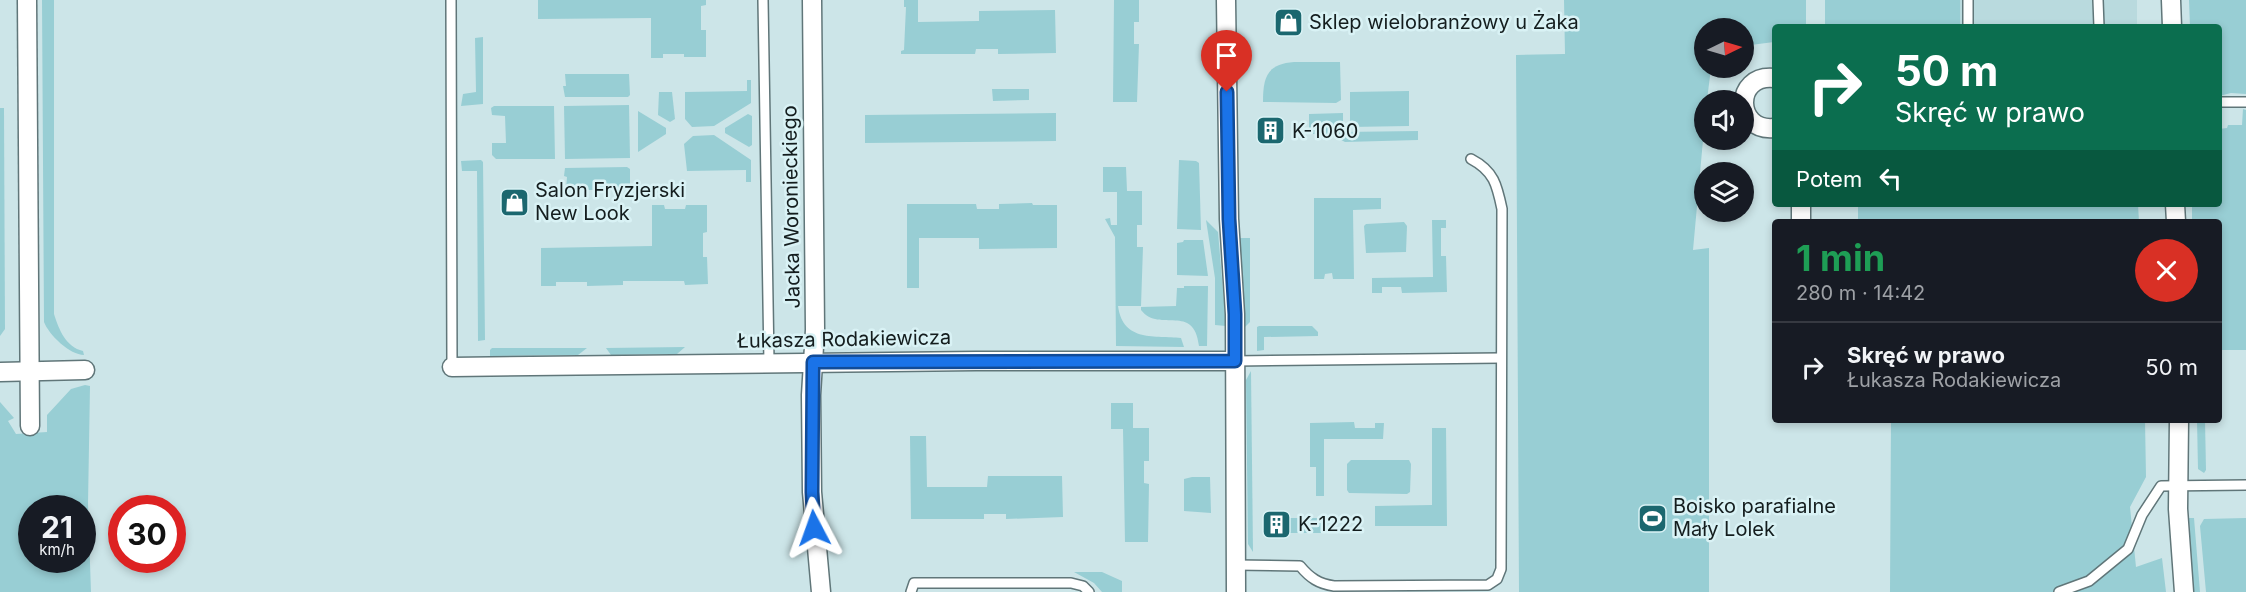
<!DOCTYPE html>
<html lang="pl">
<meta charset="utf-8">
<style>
:root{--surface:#171b24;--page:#242831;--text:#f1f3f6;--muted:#9ea1a6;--line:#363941}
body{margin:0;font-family:Inter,sans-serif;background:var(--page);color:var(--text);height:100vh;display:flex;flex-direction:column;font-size:22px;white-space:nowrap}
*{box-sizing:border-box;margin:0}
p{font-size:20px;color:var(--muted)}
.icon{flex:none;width:33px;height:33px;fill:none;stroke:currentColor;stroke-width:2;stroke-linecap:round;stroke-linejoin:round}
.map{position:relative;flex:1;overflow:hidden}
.details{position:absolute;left:1772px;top:219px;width:450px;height:204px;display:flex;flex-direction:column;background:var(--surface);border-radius:6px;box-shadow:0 3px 9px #0003}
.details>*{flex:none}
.hud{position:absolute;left:1772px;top:24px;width:450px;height:183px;border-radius:6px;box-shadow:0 3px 9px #0003;background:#0b6e4f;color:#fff;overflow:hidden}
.needle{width:39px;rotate:85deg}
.tools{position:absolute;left:1694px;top:18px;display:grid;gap:12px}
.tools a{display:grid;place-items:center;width:60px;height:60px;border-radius:50%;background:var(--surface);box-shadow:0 3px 9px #0003;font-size:30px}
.speed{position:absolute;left:18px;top:495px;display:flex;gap:12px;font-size:30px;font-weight:700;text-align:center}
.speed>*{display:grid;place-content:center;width:78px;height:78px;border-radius:50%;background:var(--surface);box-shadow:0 3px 9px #0003;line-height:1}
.speed small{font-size:15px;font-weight:400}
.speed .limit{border:9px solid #d22;background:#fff;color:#111}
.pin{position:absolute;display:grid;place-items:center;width:51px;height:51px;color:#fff;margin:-62px -26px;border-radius:50% 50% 50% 0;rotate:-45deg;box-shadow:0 0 6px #0007}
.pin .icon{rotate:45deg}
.me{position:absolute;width:66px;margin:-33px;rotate:356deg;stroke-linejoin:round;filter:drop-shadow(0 0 4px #0008)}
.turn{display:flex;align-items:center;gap:21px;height:126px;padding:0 24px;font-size:27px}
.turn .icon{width:78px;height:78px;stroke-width:2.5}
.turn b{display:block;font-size:42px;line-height:51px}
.then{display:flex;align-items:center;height:57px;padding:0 24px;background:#0003;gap:12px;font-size:22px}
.round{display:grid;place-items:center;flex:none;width:63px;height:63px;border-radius:32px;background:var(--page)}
.headline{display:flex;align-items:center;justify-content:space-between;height:102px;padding:0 24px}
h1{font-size:36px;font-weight:700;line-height:45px;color:#1e9e55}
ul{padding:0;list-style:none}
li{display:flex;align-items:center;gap:18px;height:90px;padding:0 24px;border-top:2px solid var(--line)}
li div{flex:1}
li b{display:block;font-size:22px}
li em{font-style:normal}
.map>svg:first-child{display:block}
</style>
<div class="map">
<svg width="2246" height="592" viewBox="0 0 2246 592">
<rect width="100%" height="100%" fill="#cce5e8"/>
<!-- built -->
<rect fill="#b9dade" x="1960" y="0" width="177" height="27"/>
<!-- green -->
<g fill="#98ced4" fill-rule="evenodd">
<path d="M 42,0 L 54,0 L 54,314 C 59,330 66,347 83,351 L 84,355 C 70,355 49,335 44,322 Z"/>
<path d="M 538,0 L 706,0 L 706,5 L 701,6 L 701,30 L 706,30 L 706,57 L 684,57 L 684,54 L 663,54 L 663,58 L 651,58 L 651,18 L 538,19 Z"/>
<path d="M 904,0 L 918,0 L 918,22 L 979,21 L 979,11 L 1055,10 L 1056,53 L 998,54 L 998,49 L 976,49 L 975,54 L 901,54 L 901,51 L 904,50 L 906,7 L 904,7 Z"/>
<path d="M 1114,0 L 1139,0 L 1139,22 L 1134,22 L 1134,44 L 1139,44 L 1137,102 L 1113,102 Z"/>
<path d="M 1564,0 L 1806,0 L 1806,27 L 1774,27 L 1774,42 L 1743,46 L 1743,28 L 1704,28 L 1704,68 L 1711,68 L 1707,100 L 1704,100 L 1704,129 L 1693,250 L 1709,248 L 1709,592 L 1519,592 L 1516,55 L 1565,54 Z"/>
<rect x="1825" y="0" width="135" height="27"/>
<path d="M 2189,0 L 2246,0 L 2246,94 L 2231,93 L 2219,96 L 2218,27 L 2190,27 Z"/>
<path d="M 483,37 L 483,104 L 461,106 L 463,94 L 476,92 L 475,38 Z"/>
<path d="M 1294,62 L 1340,62 L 1341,100 L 1336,103 L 1263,102 C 1263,77 1267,64 1294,62 Z"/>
<path d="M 565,74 L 629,74 L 630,95 L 628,97 L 565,97 L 563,86 L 566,86 Z"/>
<path d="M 747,80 L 751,80 L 751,103 L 714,126 L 692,127 L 685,119 L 685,92 L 747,91 Z"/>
<path d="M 992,89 L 1029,89 L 1029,100 L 993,101 Z"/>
<path d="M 1409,91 L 1409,126 L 1350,127 L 1350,92 Z"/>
<path d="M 659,92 L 672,92 L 675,119 L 670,122 L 658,115 Z"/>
<path d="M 629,105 L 630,158 L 565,159 L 564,106 Z"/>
<path d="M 494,106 L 554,106 L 555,159 L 496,159 L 492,155 L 492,143 L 506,143 L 505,116 L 492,115 L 491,108 Z"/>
<path d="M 0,108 L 4,108 L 5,329 L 0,336 Z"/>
<path d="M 2243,109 L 2246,110 L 2246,350 L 2219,350 L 2218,222 L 2192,222 L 2192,204 L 2218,204 L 2219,129 L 2227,128 L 2228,125 L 2242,125 Z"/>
<path d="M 638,111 L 666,128 L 666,134 L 638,152 Z"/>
<path d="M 1056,113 L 1056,141 L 865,143 L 865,115 Z"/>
<path d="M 1343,113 L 1343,132 L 1418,131 L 1418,140 L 1345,142 L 1330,134 L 1309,134 L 1309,114 Z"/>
<path d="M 748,114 L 752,116 L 752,145 L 749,147 L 725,133 L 725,128 Z"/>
<path d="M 714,135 L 751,160 L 751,182 L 746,182 L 746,170 L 687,171 L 684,144 L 693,136 Z"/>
<path d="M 481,160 L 483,162 L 485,340 L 478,341 L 477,171 L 462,171 L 461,161 Z"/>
<path d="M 1179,160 L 1196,161 L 1199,163 L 1201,230 L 1177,229 Z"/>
<path d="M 627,167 L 630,169 L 630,190 L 566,190 L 567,177 L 564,176 L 565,168 Z"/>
<path d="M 1103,167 L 1126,167 L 1127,191 L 1142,191 L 1142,225 L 1137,225 L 1137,247 L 1143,247 L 1141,306 L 1118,306 C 1123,343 1156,335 1181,338 L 1184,347 L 1116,346 L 1115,237 L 1105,219 L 1110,218 L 1111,225 L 1117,225 L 1117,192 L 1103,192 Z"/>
<path d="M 1314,198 L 1381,198 L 1381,209 L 1353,210 L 1354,279 L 1333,279 L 1332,273 L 1325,274 L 1324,279 L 1314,279 Z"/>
<path d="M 1032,203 L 1033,205 L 1057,205 L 1057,248 L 979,249 L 979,238 L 919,238 L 919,288 L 907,288 L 907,204 L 976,204 L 977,209 L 999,209 L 999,204 Z"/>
<path d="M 1858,204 L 2138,204 L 2139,222 L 1858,222 Z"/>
<path d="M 652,205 L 664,205 L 665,209 L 685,209 L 686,205 L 707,205 L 707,232 L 703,233 L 703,257 L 707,257 L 708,284 L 685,285 L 684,281 L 623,281 L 623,285 L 587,286 L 587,282 L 556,282 L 556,286 L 541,286 L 541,248 L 652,246 Z"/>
<path d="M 1206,220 L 1218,232 L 1226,326 L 1215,325 L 1215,278 Z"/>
<path d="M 1432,220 L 1446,220 L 1446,228 L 1441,228 L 1441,256 L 1446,256 L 1447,292 L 1402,293 L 1401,287 L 1382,287 L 1382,293 L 1372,293 L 1372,278 L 1433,277 Z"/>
<path d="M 1404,222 L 1407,226 L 1406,252 L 1366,253 L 1364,226 L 1366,224 Z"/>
<path d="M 1237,238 L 1250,238 L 1250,322 L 1245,327 Z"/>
<path d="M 1184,240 L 1203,240 L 1208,276 L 1177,275 L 1177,243 L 1183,242 Z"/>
<path d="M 1184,286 L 1208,286 L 1207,346 L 1199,346 C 1194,302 1160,334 1141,310 L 1141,307 L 1176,306 L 1177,288 L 1184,288 Z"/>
<path d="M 1259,326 L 1312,326 L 1318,332 L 1318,336 L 1264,337 L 1264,350 L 1257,351 L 1257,327 Z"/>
<path d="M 685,347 L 677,354 L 611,355 L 606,348 Z"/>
<path d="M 492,348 L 587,348 L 578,355 L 490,356 L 490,350 Z"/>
<path d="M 1251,371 L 1253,552 L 1248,544 L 1246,380 Z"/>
<path d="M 85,385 L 90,386 L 88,504 L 91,592 L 0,592 L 0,402 L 14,418 L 8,421 L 16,434 L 47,432 L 47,415 L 71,389 ZM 32,508 L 82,508 L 82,560 L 32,560 Z"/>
<path d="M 1111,403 L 1133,403 L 1133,428 L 1149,428 L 1149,461 L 1144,461 L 1144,483 L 1149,484 L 1148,542 L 1125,542 L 1123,429 L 1111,429 Z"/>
<path d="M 1891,420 L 2145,420 L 2146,477 L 2130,507 L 2136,567 L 2162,558 L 2166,592 L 1890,592 Z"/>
<path d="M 2197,420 L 2205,420 L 2206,470 L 2204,473 L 2198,469 Z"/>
<path d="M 1354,422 L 1355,428 L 1375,428 L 1375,423 L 1384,423 L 1383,439 L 1324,439 L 1324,496 L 1316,496 L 1316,467 L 1310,467 L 1310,423 Z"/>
<path d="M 1432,428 L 1446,428 L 1447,526 L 1375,526 L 1375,506 L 1432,505 Z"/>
<path d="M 910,436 L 926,436 L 927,487 L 987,487 L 988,476 L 1062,476 L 1063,517 L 1006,519 L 1006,514 L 984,514 L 984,519 L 911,519 Z"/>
<path d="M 1351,460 L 1409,460 L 1411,464 L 1410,492 L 1407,494 L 1349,493 L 1347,490 L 1347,464 Z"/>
<path d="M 1192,477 L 1210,477 L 1211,513 L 1184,511 L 1184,479 Z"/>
<path d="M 1287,518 L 1321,518 L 1321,533 L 1288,533 Z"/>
<path d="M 2189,518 L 2194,518 L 2200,592 L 2193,592 Z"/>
<path d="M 2246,518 L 2246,592 L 2206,592 L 2200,526 L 2204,519 Z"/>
<path d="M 1074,572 L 1102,572 L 1122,581 L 1122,592 L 1102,592 L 1094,583 Z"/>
</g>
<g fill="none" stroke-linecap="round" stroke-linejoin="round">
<defs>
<g id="lane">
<path d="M 451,0 L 452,367"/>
<path d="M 763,0 L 769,362"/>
<path d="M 1968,0 L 1968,27"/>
<path d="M 2098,0 L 2099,27"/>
<path d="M 2218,102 L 2246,102"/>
<path d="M 1235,361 L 1501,358"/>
<path d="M 1235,565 L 1300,566 C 1310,578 1319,584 1334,586 L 1488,585 L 1497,579 L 1501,569 L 1502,209 C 1497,185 1494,171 1471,159"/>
<path d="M 911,592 L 914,583 L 1071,583 L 1083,586 L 1089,592"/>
<path d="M 2059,592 L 2089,581 L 2128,549 L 2142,515 L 2161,486 L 2246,485"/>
</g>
<g id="street">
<path d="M 27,0 L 30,426"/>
<path d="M 812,0 L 815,330 L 811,395 L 812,492 L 821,592"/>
<path d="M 1226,0 L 1229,219 L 1235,314 L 1236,592"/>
<path d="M 2171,0 L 2172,27"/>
<path d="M 1774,78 C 1733,74 1735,132 1774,128"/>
<path d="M 2175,204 L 2176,222"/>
<path d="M 1801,222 L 1801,204"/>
<path d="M 452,367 L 976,361 L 1235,361"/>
<path d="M 0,372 L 85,370"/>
<path d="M 2179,420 L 2178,509 L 2184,592"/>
</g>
</defs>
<!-- lane casing -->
<use href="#lane" stroke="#607679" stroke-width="12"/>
<!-- street casing -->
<use href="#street" stroke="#607679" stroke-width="21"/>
<!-- lane -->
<use href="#lane" stroke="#fff" stroke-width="9"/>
<!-- street -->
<use href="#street" stroke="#fff" stroke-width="18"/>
</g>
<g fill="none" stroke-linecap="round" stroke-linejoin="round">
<defs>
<path id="route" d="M 814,528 L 812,492 L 813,362 L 1235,361 L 1235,314 L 1229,219 L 1227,92"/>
</defs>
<!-- route casing -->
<use href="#route" stroke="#114b97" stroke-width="15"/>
<!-- route -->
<use href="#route" stroke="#1a73e8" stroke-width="10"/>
</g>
<!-- icons -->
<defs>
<symbol id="shop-square" viewBox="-11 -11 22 22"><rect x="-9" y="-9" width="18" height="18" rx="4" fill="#1b676f" stroke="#d9f2f5"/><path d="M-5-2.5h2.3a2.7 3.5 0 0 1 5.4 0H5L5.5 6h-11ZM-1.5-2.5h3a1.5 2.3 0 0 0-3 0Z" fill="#fff"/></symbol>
<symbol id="building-square" viewBox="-11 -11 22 22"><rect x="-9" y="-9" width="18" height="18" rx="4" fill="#1b676f" stroke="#d9f2f5"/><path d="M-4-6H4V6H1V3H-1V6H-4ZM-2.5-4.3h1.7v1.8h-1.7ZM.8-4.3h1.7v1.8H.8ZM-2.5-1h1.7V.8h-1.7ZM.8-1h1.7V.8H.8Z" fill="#fff"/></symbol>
<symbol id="stadium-square" viewBox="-11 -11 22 22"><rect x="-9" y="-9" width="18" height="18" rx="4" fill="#1b676f" stroke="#d9f2f5"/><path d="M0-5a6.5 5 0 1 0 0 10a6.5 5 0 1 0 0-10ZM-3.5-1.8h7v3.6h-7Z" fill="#fff"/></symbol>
</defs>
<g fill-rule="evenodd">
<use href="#shop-square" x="1272" y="6" width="33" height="33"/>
<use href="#building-square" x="1254" y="114" width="33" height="33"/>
<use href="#shop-square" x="498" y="186" width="33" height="33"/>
<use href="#stadium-square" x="1636" y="502" width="33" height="33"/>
<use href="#building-square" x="1260" y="508" width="33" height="33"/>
</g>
<g text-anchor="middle" stroke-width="5" stroke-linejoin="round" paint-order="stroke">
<!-- poi labels -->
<g font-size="20" fill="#141d1e" stroke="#d9f2f5" text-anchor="start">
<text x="1309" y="29">Sklep wielobranżowy u Żaka</text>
<text x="1292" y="138">K-1060</text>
<text x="535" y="197">Salon Fryzjerski<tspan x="535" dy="23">New Look</tspan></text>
<text x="1673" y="513">Boisko parafialne<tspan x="1673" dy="23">Mały Lolek</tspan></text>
<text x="1298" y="531">K-1222</text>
</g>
<!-- street labels -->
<g font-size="20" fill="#141d1e" stroke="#d9f2f5">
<text transform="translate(791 207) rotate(-91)" y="7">Jacka Woronieckiego</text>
<text transform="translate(844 339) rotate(-1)" y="7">Łukasza Rodakiewicza</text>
</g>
</g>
</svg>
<div class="tools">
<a><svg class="needle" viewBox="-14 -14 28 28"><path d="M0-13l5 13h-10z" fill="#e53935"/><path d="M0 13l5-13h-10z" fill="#9ea1a6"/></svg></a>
<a><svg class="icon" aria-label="sound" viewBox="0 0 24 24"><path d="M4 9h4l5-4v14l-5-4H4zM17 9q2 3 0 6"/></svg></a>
<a><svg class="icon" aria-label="layers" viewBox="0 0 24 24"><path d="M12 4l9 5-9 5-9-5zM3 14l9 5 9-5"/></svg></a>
</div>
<div class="speed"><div>21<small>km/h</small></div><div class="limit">30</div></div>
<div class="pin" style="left:1227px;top:92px;background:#d93025"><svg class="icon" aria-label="arrive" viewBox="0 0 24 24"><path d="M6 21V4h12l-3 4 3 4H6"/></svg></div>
<svg class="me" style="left:814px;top:528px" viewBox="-20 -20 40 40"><path d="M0-17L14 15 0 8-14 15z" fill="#1a73e8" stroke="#fff" stroke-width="4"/></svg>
<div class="hud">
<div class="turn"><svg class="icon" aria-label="right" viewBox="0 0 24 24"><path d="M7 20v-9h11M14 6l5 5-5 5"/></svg><div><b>50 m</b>Skręć w prawo</div></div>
<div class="then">Potem<svg class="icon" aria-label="left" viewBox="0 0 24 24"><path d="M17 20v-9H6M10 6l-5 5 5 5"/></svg></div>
</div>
<section class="details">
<div class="headline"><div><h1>1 min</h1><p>280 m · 14:42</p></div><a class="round" style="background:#d93025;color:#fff"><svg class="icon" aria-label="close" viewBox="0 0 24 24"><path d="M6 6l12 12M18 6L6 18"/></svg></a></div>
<ul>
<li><svg class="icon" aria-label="right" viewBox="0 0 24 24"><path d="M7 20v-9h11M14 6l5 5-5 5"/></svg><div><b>Skręć w prawo</b><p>Łukasza Rodakiewicza</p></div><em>50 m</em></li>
</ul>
</section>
</div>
